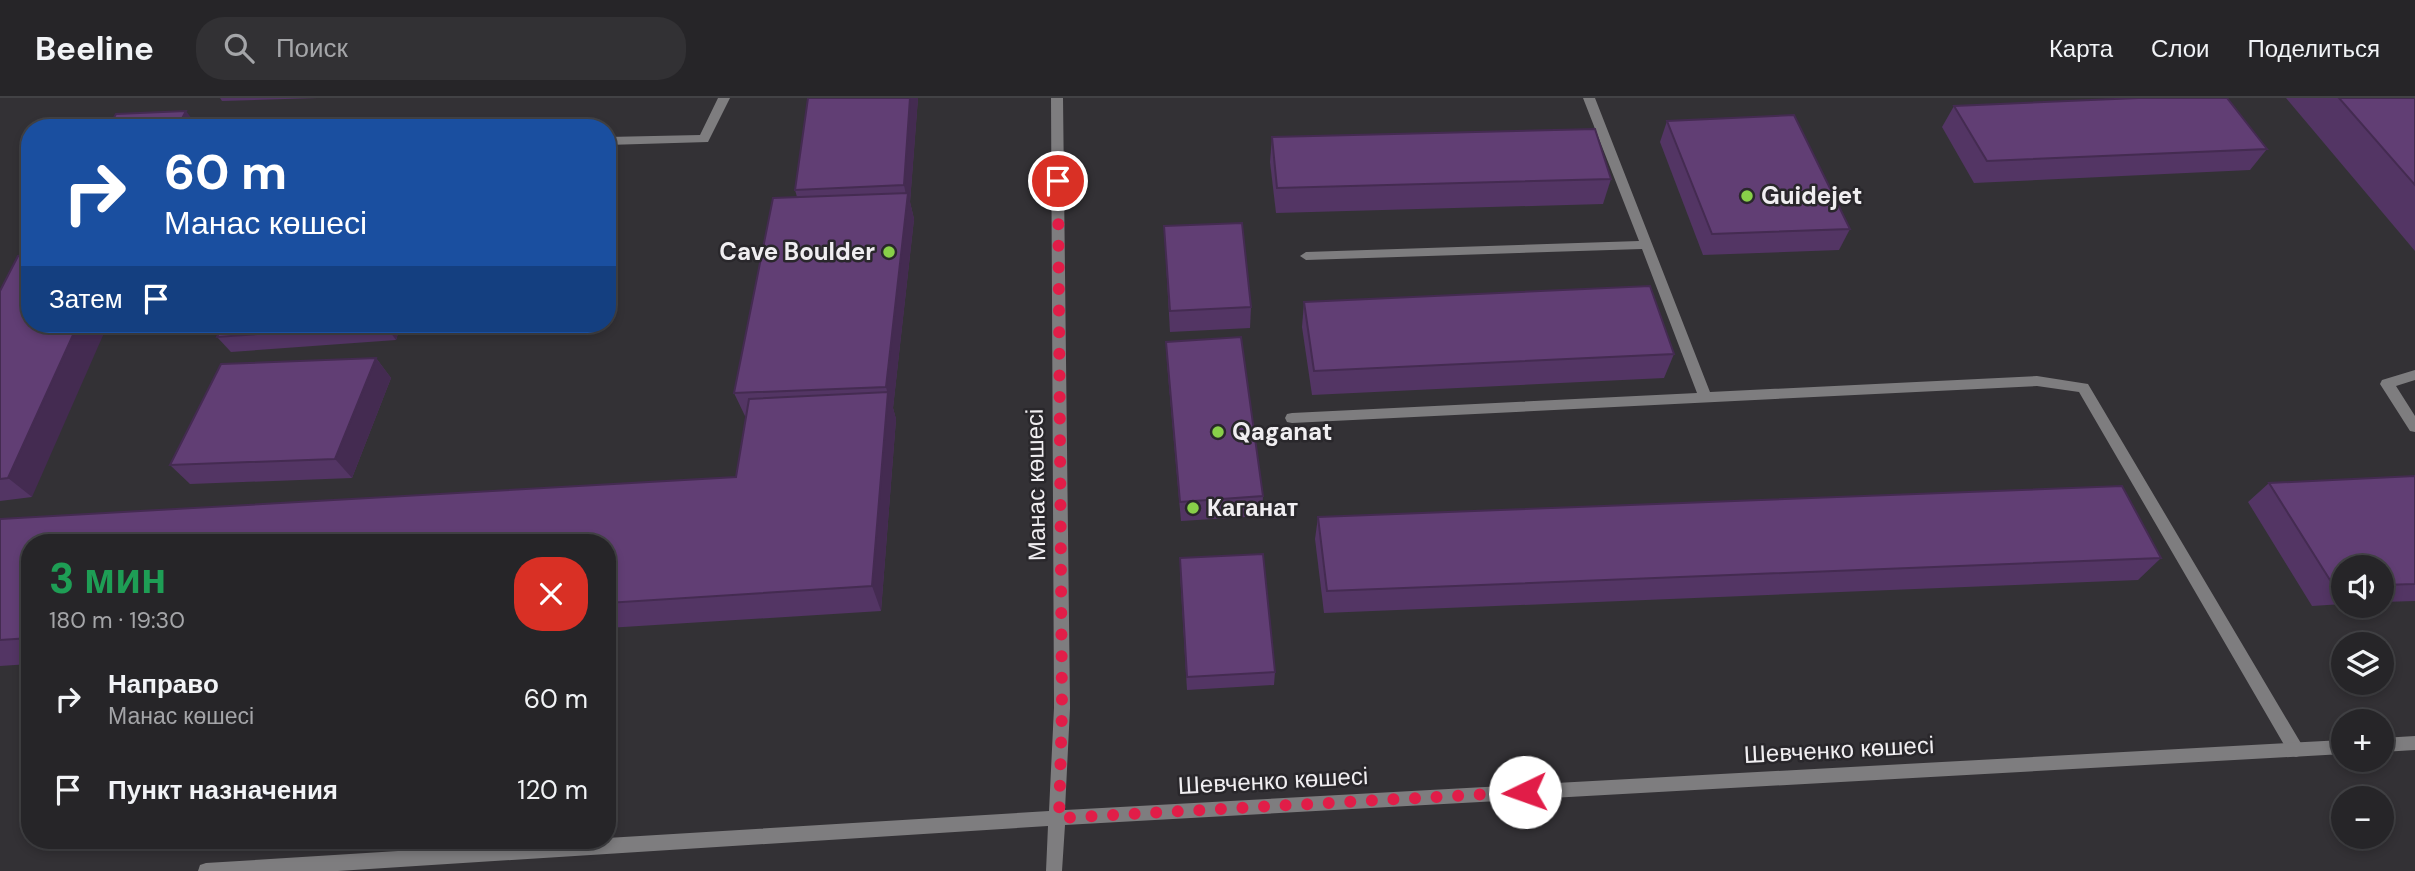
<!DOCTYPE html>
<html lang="ru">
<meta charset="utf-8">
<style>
:root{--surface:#262528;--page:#323134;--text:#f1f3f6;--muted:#a4a5a8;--line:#424245}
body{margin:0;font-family:"DM Sans",sans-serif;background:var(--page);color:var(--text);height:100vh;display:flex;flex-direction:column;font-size:26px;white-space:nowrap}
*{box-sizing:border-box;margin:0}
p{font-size:23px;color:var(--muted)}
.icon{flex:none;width:38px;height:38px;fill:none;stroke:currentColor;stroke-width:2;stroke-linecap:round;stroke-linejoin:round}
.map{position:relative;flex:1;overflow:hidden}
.details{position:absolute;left:21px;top:436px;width:595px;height:315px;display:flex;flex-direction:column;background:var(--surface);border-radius:28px;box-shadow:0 4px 10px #0003,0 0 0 2px var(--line)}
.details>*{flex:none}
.guide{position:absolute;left:21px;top:21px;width:595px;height:214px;border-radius:28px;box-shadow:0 4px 10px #0003,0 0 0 2px var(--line);background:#1a4fa0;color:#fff;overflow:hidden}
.buttons{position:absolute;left:2331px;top:457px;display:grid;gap:14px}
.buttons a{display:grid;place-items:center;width:63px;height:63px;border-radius:50%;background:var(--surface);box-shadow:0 4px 10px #0003,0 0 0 2px var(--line);font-size:35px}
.pin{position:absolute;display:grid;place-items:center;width:60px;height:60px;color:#fff;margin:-30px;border:4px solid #fff;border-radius:50%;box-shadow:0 2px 7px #0007}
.me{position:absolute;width:77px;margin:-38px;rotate:267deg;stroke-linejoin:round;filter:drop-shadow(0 0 5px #0008)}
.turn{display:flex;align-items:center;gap:24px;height:147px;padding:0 28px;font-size:32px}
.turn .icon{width:91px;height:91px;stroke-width:2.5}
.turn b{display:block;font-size:49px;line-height:60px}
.then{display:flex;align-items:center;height:66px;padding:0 28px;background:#0003;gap:14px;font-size:26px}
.round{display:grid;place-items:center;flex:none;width:74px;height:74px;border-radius:28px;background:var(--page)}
.overview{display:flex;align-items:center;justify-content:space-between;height:119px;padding:0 28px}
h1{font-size:42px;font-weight:800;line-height:52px;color:#1e9e55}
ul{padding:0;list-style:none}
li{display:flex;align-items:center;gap:21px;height:91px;padding:0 28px}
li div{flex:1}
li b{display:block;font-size:26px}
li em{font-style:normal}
header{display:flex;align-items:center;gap:42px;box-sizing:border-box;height:98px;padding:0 35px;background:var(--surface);border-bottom:2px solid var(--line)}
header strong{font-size:33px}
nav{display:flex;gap:38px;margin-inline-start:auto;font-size:24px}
.search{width:490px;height:63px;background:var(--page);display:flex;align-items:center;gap:18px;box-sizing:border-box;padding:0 24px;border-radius:28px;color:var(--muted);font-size:26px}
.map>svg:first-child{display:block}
</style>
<header>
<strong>Beeline</strong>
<div class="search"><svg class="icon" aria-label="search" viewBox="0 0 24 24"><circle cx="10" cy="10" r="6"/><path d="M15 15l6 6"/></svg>Поиск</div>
<nav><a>Карта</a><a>Слои</a><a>Поделиться</a></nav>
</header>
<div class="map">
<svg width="2415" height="773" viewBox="0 0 2415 773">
<rect width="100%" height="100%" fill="#333135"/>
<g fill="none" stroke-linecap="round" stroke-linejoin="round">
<!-- service -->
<g fill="#7e7d7f" fill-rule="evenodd">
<path d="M 718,0 L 730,0 L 708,44 L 607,47 L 607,39 L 700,37 Z"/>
<path d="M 1583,0 L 1595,0 L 1710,294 L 2037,278 L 2088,286 L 2302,647 L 2304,652 L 2302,657 L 2296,659 L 2290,657 L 2079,294 L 2037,288 L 1292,325 L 1287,324 L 1285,320 L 1287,316 L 1292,315 L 1697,295 L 1642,151 L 1306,162 L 1300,158 L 1306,154 L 1639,143 Z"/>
<path d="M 2415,272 L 2415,282 L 2396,288 L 2415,318 L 2415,334 L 2410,333 L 2380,286 L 2382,282 Z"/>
</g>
<!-- tertiary -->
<g fill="#7e7d7f" fill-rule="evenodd">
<path d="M 1051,0 L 1063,0 L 1070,610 L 1065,712 L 2343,642 L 2343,656 L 1065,727 L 1062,773 L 1046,773 L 1048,728 L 338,773 L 198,773 L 200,767 L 206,765 L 574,742 L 607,742 L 607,740 L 1049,713 L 1054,610 Z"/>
<path d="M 2415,638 L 2415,652 L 2382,654 L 2382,640 Z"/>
</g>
</g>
<!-- wall -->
<g fill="#533564">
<path d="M 220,0 L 318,0 L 222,3 Z"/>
<path d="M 918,0 L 910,104 L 914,121 L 893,310 L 896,321 L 881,513 L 607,530 L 607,444 L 30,444 L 30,566 L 0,568 L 0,421 L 736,379 L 746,318 L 745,318 L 734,295 L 797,99 L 795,92 Z"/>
<path d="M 2286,0 L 2415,0 L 2415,153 Z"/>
<path d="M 1954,8 L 2267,51 L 2250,72 L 1974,85 L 1942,29 Z"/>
<path d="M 1667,23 L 1850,131 L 1839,152 L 1703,157 L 1660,44 Z"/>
<path d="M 1272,39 L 1611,81 L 1603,106 L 1276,115 L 1270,64 Z"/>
<path d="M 1164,128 L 1251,209 L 1250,230 L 1170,234 Z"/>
<path d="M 0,193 L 32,399 L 0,403 Z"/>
<path d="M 1304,204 L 1674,256 L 1664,280 L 1312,297 L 1302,229 Z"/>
<path d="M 223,226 L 401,226 L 396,242 L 231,254 L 217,239 Z"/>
<path d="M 434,226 L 490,226 L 437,231 Z"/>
<path d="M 1166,244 L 1263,398 L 1262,418 L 1181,423 L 1167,265 Z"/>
<path d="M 376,260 L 391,280 L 352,380 L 190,386 L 170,367 Z"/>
<path d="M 2415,378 L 2415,503 L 2382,504 L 2382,469 L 2343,469 L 2343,506 L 2312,508 L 2248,404 L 2269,385 Z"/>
<path d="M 1318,419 L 2161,460 L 2138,482 L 1324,515 L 1315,441 Z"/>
<path d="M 1180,474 L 1275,574 L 1274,587 L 1187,592 Z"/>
</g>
<!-- shaded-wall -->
<g fill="#442b51">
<path d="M 910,0 L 918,0 L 910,104 L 914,121 L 893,310 L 896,321 L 881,513 L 872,488 L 888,297 L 886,289 L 907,102 L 904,87 Z"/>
<path d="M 186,13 L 199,30 L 177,30 Z"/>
<path d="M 78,226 L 108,226 L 32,399 L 8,380 Z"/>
<path d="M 385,226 L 401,226 L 396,242 L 385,227 Z"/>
<path d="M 376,260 L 391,280 L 352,380 L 335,361 Z"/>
</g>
<!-- building -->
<g fill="#613e74" stroke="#442b51" stroke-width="2">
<path d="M 808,0 L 910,0 L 904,87 L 795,92 Z"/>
<path d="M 2138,0 L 2227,0 L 2267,51 L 1987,63 L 1954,8 Z"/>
<path d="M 2339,0 L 2415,0 L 2415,87 Z"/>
<path d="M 186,13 L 177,30 L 108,30 L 116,16 Z"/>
<path d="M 1794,17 L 1850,131 L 1712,136 L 1667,23 Z"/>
<path d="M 1595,31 L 1611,81 L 1277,90 L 1272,39 Z"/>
<path d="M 908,95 L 886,289 L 734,295 L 773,100 Z"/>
<path d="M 1242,125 L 1251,209 L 1170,213 L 1164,128 Z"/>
<path d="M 30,156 L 30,226 L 78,226 L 8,380 L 0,381 L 0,193 L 18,158 Z"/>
<path d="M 1650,188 L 1674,256 L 1314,273 L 1304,204 Z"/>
<path d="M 223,226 L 385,226 L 385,227 L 217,239 Z"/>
<path d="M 1241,239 L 1263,398 L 1180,404 L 1166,244 Z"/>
<path d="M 376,260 L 335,361 L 170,367 L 221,266 Z"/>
<path d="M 888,294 L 872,488 L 607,505 L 607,444 L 30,444 L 30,540 L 0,542 L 0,421 L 736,379 L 749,301 Z"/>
<path d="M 2415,378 L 2415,486 L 2382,487 L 2382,469 L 2343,469 L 2343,489 L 2335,490 L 2269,385 Z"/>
<path d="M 2122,388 L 2161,460 L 1327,493 L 1318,419 Z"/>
<path d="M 1263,456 L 1275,574 L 1187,579 L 1180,460 Z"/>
</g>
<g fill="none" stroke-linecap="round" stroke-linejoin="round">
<!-- route -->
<path stroke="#e11d48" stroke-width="12" stroke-dasharray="0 21.6" d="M 1058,83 L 1062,610 L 1059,720 L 1525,694"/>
</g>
<!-- markers -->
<g fill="#88cf49" stroke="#29272b" stroke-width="2.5">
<circle cx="1747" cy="98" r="7"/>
<circle cx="889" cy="154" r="7"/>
<circle cx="1218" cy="334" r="7"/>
<circle cx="1193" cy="410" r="7"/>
</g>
<g text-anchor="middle" stroke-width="5" stroke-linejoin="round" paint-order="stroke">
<!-- poi labels -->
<g font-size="24" font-weight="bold" fill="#f0eef1" stroke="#29272b" text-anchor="start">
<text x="1761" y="106">Guidejet</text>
<text x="875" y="162" text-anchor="end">Cave Boulder</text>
<text x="1232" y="342">Qaganat</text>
<text x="1207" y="418">Каганат</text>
</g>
<!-- street labels -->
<g font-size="24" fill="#f0eef1" stroke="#29272b">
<text transform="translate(1036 387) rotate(-91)" y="8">Манас көшесі</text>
<text transform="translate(1839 652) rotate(-3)" y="8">Шевченко көшесі</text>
<text transform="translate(1273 683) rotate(-3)" y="8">Шевченко көшесі</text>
</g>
</g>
</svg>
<div class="buttons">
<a><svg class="icon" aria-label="sound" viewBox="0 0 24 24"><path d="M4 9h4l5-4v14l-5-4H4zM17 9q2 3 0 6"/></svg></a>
<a><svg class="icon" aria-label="layers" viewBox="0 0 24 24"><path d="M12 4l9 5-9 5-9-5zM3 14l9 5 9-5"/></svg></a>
<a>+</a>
<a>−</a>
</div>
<div class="pin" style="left:1058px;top:83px;background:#d93025"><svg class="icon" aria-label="arrive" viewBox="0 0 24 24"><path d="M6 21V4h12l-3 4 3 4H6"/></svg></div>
<svg class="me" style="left:1525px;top:694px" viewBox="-20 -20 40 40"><circle r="19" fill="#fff"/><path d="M0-13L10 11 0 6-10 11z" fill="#e11d48"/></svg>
<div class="guide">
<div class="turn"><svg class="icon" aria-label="right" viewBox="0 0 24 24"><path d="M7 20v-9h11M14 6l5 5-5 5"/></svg><div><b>60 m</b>Манас көшесі</div></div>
<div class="then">Затем<svg class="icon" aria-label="arrive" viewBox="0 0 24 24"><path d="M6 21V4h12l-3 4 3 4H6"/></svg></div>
</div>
<section class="details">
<div class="overview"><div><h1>3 мин</h1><p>180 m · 19:30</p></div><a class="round" style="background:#d93025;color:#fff"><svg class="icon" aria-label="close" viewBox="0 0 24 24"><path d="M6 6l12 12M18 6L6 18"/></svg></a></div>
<ul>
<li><svg class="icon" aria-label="right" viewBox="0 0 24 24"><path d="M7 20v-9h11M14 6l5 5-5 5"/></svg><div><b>Направо</b><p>Манас көшесі</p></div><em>60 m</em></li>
<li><svg class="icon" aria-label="arrive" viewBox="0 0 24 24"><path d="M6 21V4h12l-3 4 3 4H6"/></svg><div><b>Пункт назначения</b></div><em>120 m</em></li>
</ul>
</section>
</div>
